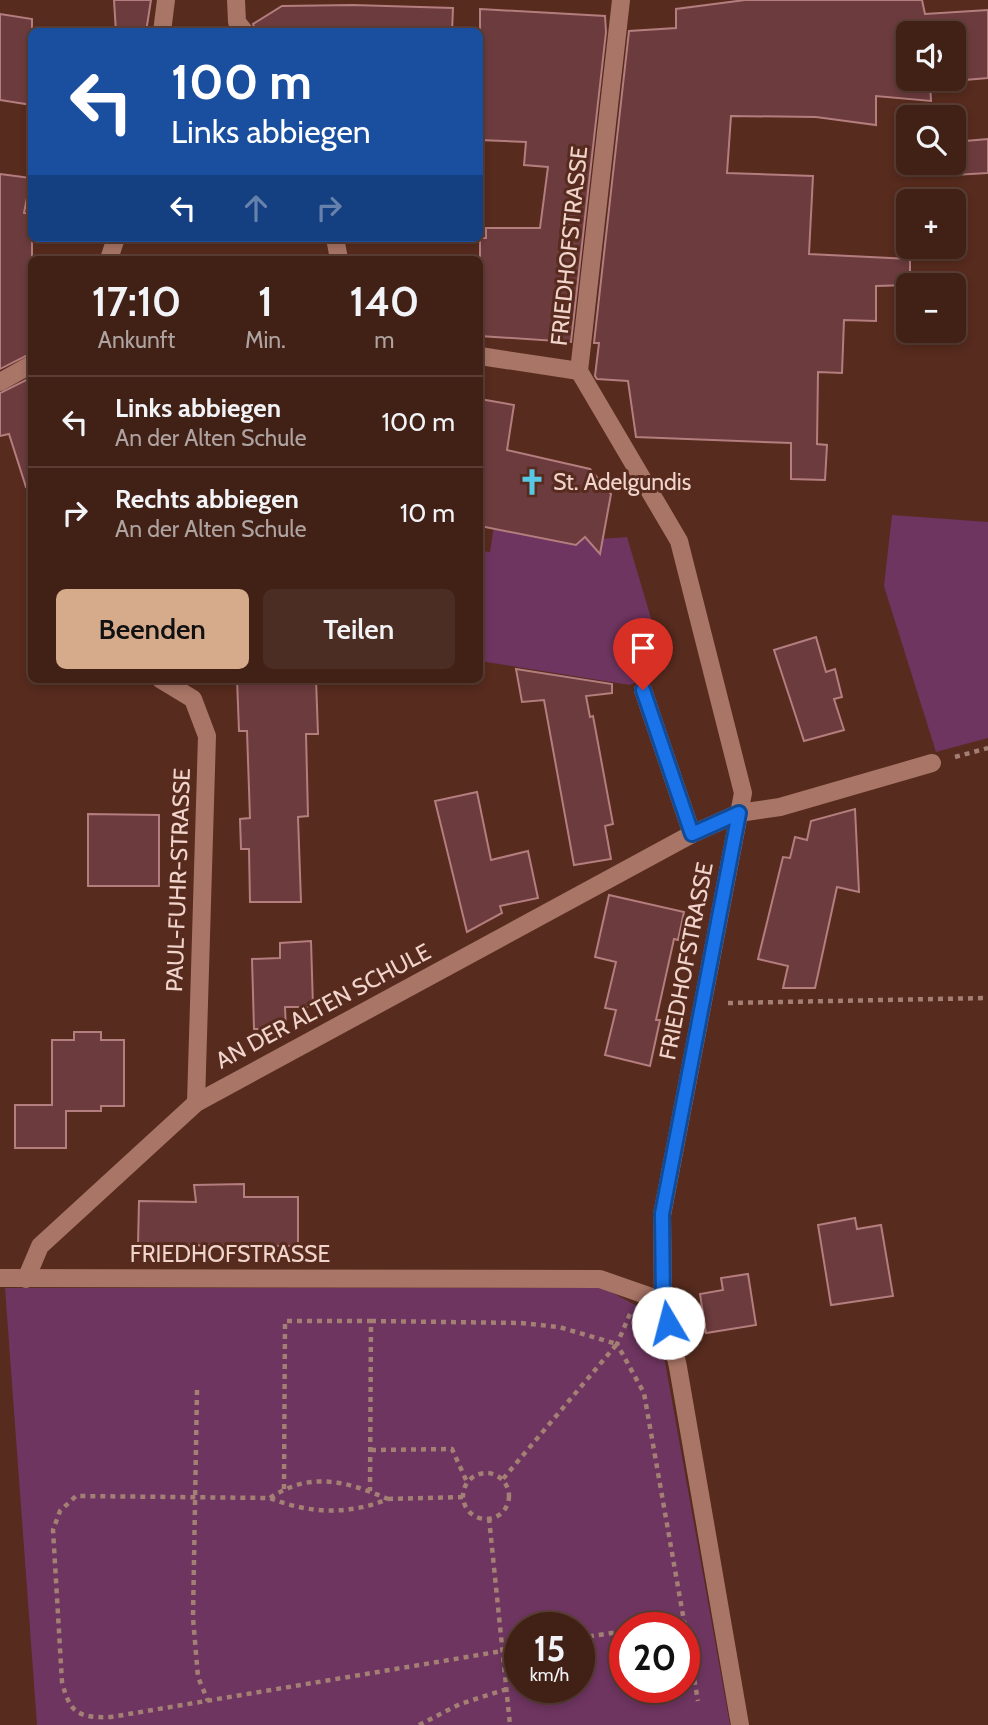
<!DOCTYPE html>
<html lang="de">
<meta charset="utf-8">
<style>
:root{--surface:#412016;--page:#4c2d23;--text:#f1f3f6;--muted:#aea3a1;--line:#5a3e35;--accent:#d6ab8b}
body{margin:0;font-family:Cabin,sans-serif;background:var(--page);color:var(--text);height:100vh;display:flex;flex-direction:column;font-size:26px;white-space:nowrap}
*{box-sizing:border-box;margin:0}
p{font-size:23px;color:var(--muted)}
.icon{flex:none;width:38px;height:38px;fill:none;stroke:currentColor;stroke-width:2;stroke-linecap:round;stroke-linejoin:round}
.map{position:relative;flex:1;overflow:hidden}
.drawer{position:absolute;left:28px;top:256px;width:455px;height:427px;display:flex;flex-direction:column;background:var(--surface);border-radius:10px;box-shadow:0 4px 10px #0003,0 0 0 2px var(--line)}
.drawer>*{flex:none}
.top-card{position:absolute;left:28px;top:28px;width:455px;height:214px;border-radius:10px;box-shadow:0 4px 10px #0003,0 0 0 2px var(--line);background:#1a4fa0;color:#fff;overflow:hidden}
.buttons{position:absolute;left:896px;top:21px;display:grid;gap:14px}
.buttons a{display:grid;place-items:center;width:70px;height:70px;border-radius:10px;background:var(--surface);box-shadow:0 4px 10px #0003,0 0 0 2px var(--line);font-size:35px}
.speed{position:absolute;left:504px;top:1612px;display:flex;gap:14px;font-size:35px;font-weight:700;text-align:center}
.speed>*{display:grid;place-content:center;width:91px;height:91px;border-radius:50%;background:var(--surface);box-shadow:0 4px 10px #0003,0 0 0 2px var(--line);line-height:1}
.speed small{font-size:18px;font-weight:400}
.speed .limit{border:10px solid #d22;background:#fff;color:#111}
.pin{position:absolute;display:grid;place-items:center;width:60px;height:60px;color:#fff;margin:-72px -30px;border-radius:50% 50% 50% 0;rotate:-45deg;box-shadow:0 0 7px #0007}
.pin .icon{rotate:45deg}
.me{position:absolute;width:77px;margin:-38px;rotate:352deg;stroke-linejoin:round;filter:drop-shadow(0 0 5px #0008)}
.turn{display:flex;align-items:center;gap:24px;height:147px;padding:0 28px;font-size:32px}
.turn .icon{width:91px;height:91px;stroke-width:2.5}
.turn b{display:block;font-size:49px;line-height:60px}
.lanes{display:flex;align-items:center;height:66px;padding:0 28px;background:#0003;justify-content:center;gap:35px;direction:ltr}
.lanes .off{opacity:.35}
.eta{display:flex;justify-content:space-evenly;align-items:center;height:119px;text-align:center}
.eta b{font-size:42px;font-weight:600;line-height:49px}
.primary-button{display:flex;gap:14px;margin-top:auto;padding:14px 28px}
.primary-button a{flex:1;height:80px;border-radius:10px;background:var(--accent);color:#111;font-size:28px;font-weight:600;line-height:80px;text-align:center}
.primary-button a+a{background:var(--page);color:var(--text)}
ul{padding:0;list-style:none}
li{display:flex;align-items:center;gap:21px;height:91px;padding:0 28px;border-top:2px solid var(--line)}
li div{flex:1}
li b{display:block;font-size:26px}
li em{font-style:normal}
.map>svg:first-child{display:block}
</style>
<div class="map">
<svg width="988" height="1725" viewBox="0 0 988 1725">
<rect width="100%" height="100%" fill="#572b1e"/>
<!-- green -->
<g fill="#6e3560" fill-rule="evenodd">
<path d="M 892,515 L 988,522 L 988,738 L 936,752 L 884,586 Z"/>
<path d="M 494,526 L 508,528 L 509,533 L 511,528 C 538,540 597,540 627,537 L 666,669 L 630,685 L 480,661 L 480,551 L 490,552 Z"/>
<path d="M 5,1288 L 604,1288 L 657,1317 L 730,1725 L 37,1725 ZM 520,1628 L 579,1628 L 579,1687 L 520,1687 ZM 625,1628 L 684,1628 L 684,1687 L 625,1687 Z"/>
</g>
<!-- building -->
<g fill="#6c3b3d" stroke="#b47d7e" stroke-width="2" fill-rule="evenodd">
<path d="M 114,0 L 151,0 L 146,32 L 116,32 Z"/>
<path d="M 745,0 L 922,0 L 925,14 L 988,10 L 988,78 L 930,83 L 931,101 L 876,96 L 876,125 L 816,117 L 731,116 L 727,173 L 813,176 L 809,254 L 910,259 L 910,285 L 876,286 L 876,321 L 844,320 L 842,373 L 818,372 L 817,444 L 827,445 L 825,480 L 791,479 L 791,443 L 636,437 L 628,381 L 597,379 L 595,376 L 599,343 L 594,343 L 629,31 L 676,28 L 676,9 ZM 908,33 L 954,33 L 954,79 L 908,79 Z"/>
<path d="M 353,5 L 453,8 L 452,32 L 256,32 L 253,24 L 282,6 Z"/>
<path d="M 480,9 L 605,16 L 606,32 L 571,342 L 480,336 L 480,238 L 486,238 L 486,228 L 540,228 L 548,167 L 524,165 L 526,142 L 480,140 Z"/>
<path d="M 0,14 L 32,19 L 32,105 L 0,100 Z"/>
<path d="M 988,139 L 988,173 L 954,175 L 954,142 Z"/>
<path d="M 0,174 L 31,178 L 24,213 L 32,214 L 32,353 L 0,369 Z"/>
<path d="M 32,377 L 32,486 L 26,487 L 9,434 L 0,436 L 0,393 Z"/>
<path d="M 480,399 L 514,405 L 507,450 L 590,469 L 611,494 L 600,554 L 585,537 L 576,545 L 480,526 Z"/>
<path d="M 816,637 L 826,672 L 835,669 L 842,697 L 834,699 L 844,730 L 804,741 L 774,650 Z"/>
<path d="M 516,669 L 612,684 L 612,693 L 586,696 L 590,717 L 593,716 L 613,824 L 605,826 L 611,859 L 574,865 L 544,700 L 522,702 Z"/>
<path d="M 237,679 L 316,679 L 318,734 L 306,734 L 308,816 L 298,817 L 301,902 L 250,902 L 249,849 L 241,849 L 240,819 L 250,818 L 247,731 L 239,731 Z"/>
<path d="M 477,792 L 491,860 L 528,851 L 538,898 L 500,906 L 502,913 L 467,932 L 435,801 Z"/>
<path d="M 855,809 L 859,892 L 837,887 L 815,988 L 783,988 L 788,966 L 758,959 L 783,857 L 790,858 L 795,837 L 807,840 L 811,821 Z"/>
<path d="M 88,814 L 159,815 L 159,886 L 88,886 Z"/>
<path d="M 609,895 L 684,912 L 678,940 L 674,939 L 656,1020 L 660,1020 L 650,1066 L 605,1055 L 616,1010 L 605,1008 L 616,962 L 595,957 Z"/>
<path d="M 311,941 L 313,1007 L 285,1007 L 286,1029 L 254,1029 L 252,959 L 280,958 L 280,943 Z"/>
<path d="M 74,1032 L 101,1032 L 101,1040 L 124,1040 L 124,1106 L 101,1106 L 101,1111 L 66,1111 L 66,1148 L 15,1148 L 15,1105 L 52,1105 L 52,1040 L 74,1040 Z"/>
<path d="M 244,1184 L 244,1197 L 298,1197 L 298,1246 L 138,1245 L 139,1201 L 196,1202 L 194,1185 Z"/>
<path d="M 855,1218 L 857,1229 L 881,1225 L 893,1296 L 831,1305 L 818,1225 Z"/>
<path d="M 748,1274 L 756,1325 L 706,1333 L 700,1294 L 723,1290 L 721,1278 Z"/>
</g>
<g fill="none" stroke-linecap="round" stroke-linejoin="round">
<!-- path -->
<g stroke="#a37f74" stroke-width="4.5" stroke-dasharray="5 5" stroke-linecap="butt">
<path d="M 955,757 L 988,748"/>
<path d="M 728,1003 L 988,998"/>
<path d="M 630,1314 L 617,1344 L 644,1393 L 698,1701"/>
<path d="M 371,1321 L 521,1323 L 559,1327 L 617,1344 L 502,1480"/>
<path d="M 197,1390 L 193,1618 L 198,1677 L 208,1701"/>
<path d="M 371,1450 L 452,1449 L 467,1482"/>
<circle cx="486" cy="1496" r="23"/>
<path d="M 284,1489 L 285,1321 L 371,1321 L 370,1491"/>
<path d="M 270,1498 C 310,1471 346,1481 388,1499 C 349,1515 309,1514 270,1498 L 76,1496 L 60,1511 L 53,1530 L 62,1682 C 70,1714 79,1718 111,1717 L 520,1648"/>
<path d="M 388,1499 L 463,1497"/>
<path d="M 489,1518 L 510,1725"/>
<path d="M 644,1628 L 684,1621"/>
<path d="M 579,1638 L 625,1631"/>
<path d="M 419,1725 L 460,1704 L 507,1689"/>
</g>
<!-- minor -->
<g stroke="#a87566" stroke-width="18">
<path d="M 236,0 L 237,22 L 245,32"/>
<path d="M 621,0 L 579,371 L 679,541 L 743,793 L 662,1215 L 663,1301 L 678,1367 L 740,1725"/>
<path d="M 162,32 L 166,0"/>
<path d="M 335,238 L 339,259"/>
<path d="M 109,259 L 116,238"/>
<path d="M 480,356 L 579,371"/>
<path d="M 0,382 L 32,364"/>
<path d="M 160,679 L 193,699 L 207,736 L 196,1103"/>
<path d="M 643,690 L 692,834 L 739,813 L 780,807 L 932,763"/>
<path d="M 0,1278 L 600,1279 L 663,1301"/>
<path d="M 26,1279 L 40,1246 L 196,1103 L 692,834"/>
</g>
</g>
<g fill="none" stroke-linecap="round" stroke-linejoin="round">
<defs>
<path id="route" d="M 643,690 L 692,834 L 739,813 L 662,1214 L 663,1301 L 668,1323"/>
</defs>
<!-- route casing -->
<use href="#route" stroke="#114b97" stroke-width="18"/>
<!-- route -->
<use href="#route" stroke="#1a73e8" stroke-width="12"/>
</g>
<!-- icons -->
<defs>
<symbol id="church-bare" viewBox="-9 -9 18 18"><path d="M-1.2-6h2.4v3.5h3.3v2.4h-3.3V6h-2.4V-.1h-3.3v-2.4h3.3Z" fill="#59c8e5" stroke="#572b1e" stroke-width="2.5" paint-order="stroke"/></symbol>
</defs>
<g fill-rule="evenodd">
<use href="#church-bare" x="513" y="463" width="38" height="38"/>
</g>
<g text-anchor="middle" stroke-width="6" stroke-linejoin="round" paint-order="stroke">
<!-- street labels -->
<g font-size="23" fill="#f1d4cc" stroke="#572b1e">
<text transform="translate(569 246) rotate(-84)" y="8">FRIEDHOFSTRASSE</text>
<text transform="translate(178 880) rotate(-88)" y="8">PAUL-FUHR-STRASSE</text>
<text transform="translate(686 961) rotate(-79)" y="8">FRIEDHOFSTRASSE</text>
<text transform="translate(323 1006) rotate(-28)" y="8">AN DER ALTEN SCHULE</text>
<text x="230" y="1262">FRIEDHOFSTRASSE</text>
</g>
<!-- poi labels -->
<g font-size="23" fill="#f1d4cc" stroke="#572b1e" text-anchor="start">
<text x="553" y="490">St. Adelgundis</text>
</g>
</g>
</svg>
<div class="buttons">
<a><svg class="icon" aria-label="sound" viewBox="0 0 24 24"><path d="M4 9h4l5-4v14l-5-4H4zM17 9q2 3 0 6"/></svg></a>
<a><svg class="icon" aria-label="search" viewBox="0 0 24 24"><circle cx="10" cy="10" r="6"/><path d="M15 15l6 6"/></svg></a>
<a>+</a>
<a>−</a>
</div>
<div class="speed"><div>15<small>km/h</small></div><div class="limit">20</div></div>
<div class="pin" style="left:643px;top:690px;background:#d93025"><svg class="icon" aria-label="arrive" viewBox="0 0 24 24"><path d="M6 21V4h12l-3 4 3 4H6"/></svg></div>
<svg class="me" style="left:668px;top:1323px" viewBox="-20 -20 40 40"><circle r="19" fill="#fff"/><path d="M0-13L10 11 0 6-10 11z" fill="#1a73e8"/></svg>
<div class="top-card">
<div class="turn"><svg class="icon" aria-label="left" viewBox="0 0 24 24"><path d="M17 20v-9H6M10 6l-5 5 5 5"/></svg><div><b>100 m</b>Links abbiegen</div></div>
<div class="lanes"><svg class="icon" aria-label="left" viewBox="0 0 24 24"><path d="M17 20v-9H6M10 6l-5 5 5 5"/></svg><svg class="icon off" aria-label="ahead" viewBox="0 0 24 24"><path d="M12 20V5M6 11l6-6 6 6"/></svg><svg class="icon off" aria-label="right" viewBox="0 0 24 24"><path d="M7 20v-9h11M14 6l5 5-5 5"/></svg></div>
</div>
<section class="drawer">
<div class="eta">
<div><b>17:10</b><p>Ankunft</p></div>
<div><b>1</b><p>Min.</p></div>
<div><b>140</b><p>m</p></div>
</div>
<ul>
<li><svg class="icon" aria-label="left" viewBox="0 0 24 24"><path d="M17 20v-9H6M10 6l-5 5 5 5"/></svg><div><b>Links abbiegen</b><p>An der Alten Schule</p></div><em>100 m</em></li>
<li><svg class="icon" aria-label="right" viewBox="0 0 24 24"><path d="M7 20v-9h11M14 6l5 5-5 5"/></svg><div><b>Rechts abbiegen</b><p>An der Alten Schule</p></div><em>10 m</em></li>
</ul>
<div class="primary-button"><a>Beenden</a><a>Teilen</a></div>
</section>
</div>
